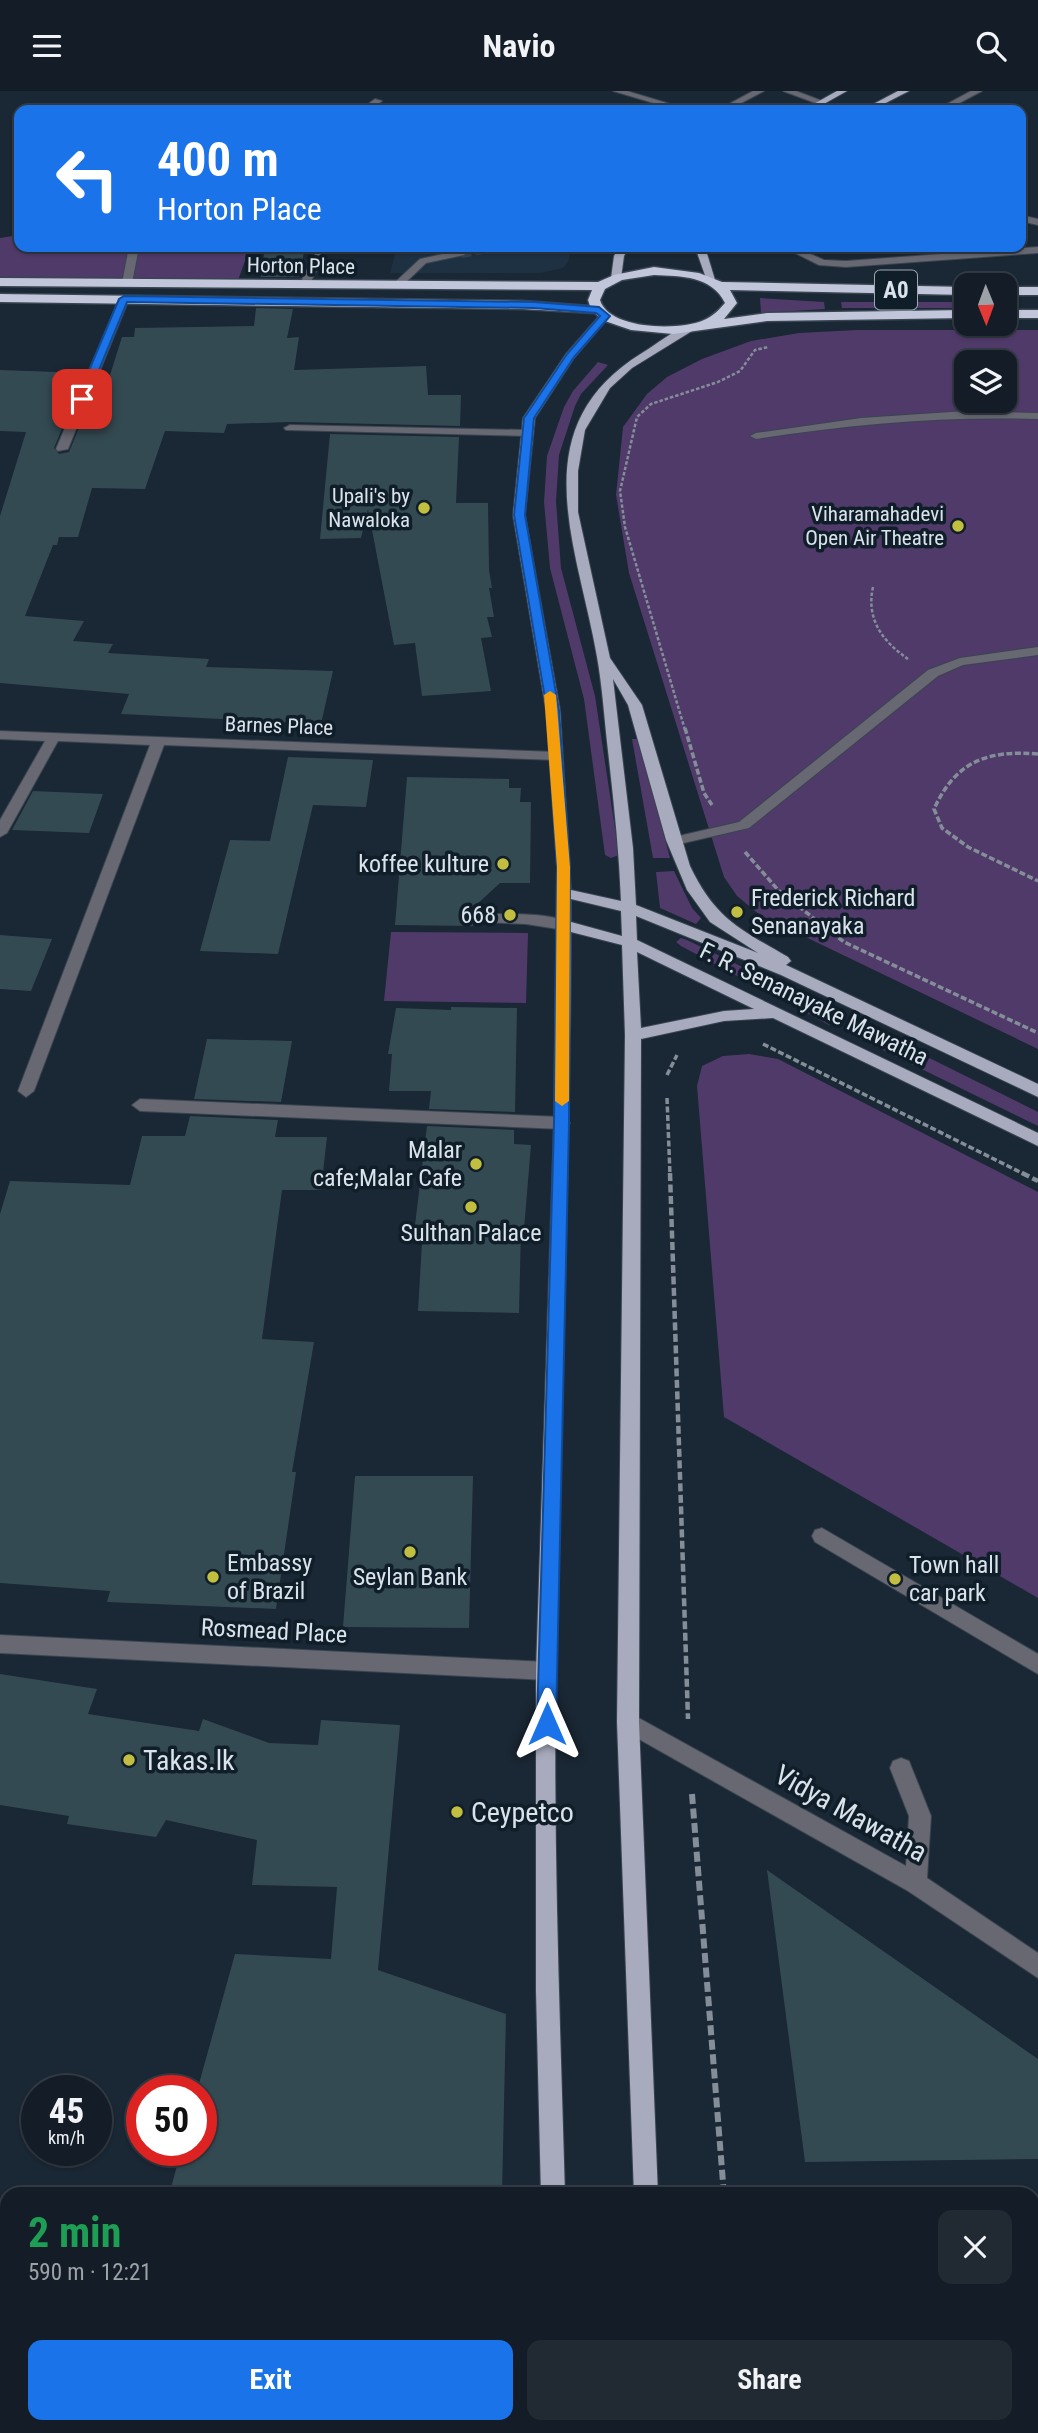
<!DOCTYPE html>
<meta charset="utf-8">
<style>
:root{--surface:#141d27;--page:#212a33;--text:#f1f3f6;--muted:#9da2a7;--line:#333b44;--accent:#1a73e8}
body{margin:0;font-family:"Roboto Condensed",sans-serif;background:var(--page);color:var(--text);height:100vh;display:flex;flex-direction:column;font-size:26px;white-space:nowrap}
*{box-sizing:border-box;margin:0}
p{font-size:23px;color:var(--muted)}
.icon{flex:none;width:38px;height:38px;fill:none;stroke:currentColor;stroke-width:2;stroke-linecap:round;stroke-linejoin:round}
.map{position:relative;flex:1;overflow:hidden}
.details{position:absolute;left:0px;top:2096px;width:1040px;height:247px;display:flex;flex-direction:column;background:var(--surface);border-radius:21px 21px 0 0;box-shadow:0 2px 5px #0004,0 0 0 2px var(--line)}
.details>*{flex:none}
.hud{position:absolute;left:14px;top:14px;width:1012px;height:147px;border-radius:14px;box-shadow:0 2px 5px #0004,0 0 0 2px var(--line);background:#1a73e8;color:#fff;overflow:hidden}
.needle{width:46px;rotate:179deg}
.buttons{position:absolute;left:954px;top:182px;display:grid;gap:14px}
.buttons a{display:grid;place-items:center;width:63px;height:63px;border-radius:14px;background:var(--surface);box-shadow:0 2px 5px #0004,0 0 0 2px var(--line);font-size:35px}
.speed{position:absolute;left:21px;top:1984px;display:flex;gap:14px;font-size:35px;font-weight:700;text-align:center}
.speed>*{display:grid;place-content:center;width:91px;height:91px;border-radius:50%;background:var(--surface);box-shadow:0 2px 5px #0004,0 0 0 2px var(--line);line-height:1}
.speed small{font-size:18px;font-weight:400}
.speed .limit{border:10px solid #d22;background:#fff;color:#111}
.pin{position:absolute;display:grid;place-items:center;width:60px;height:60px;color:#fff;margin:-30px;border-radius:14px;box-shadow:0 4px 10px #0006}
.me{position:absolute;width:77px;margin:-38px;rotate:0deg;stroke-linejoin:round;filter:drop-shadow(0 0 5px #0008)}
.turn{display:flex;align-items:center;gap:24px;height:147px;padding:0 28px;font-size:32px}
.turn .icon{width:91px;height:91px;stroke-width:2.5}
.turn b{display:block;font-size:49px;line-height:60px}
.round{display:grid;place-items:center;flex:none;width:74px;height:74px;border-radius:14px;background:var(--page)}
.summary{display:flex;align-items:center;justify-content:space-between;height:119px;padding:0 28px}
h1{font-size:42px;font-weight:700;line-height:52px;color:#1e9e55}
.cta{display:flex;gap:14px;margin-top:auto;padding:14px 28px}
.cta a{flex:1;height:80px;border-radius:14px;background:var(--accent);color:#fff;font-size:28px;font-weight:700;line-height:80px;text-align:center}
.cta a+a{background:var(--page);color:var(--text)}
header{display:flex;justify-content:space-between;align-items:center;height:91px;padding:0 28px;background:var(--surface);font-size:32px;font-weight:700}
.map>svg:first-child{display:block}
</style>
<header><svg class="icon" aria-label="menu" viewBox="0 0 24 24"><path d="M4 6h16M4 12h16M4 18h16"/></svg>Navio<svg class="icon" aria-label="search" viewBox="0 0 24 24"><circle cx="10" cy="10" r="6"/><path d="M15 15l6 6"/></svg></header>
<div class="map">
<svg width="1038" height="2342" viewBox="0 0 1038 2342">
<rect width="100%" height="100%" fill="#1a2734"/>
<!-- built -->
<path fill="#1e3143" d="M 397,156 L 572,156 L 568,171 L 563,177 L 541,182 L 390,182 Z"/>
<!-- green -->
<g fill="#503a6a" fill-rule="evenodd">
<path d="M 19,144 L 19,156 L 250,156 L 237,192 L 0,188 L 0,147 Z"/>
<path d="M 760,207 L 824,211 L 825,218 L 761,222 Z"/>
<path d="M 841,211 L 966,211 L 966,217 L 842,217 Z"/>
<path d="M 857,239 L 1038,239 L 1038,958 L 760,824 L 737,805 L 724,786 L 629,482 L 616,404 L 623,336 L 647,303 L 667,286 L 702,268 L 751,250 L 799,242 ZM 966,271 L 1004,271 L 1004,310 L 966,310 Z"/>
<path d="M 598,271 L 608,274 L 581,303 L 575,315 L 559,364 L 556,410 L 561,477 L 595,605 L 619,764 L 611,767 L 605,764 L 584,608 L 550,477 L 544,411 L 547,365 L 564,316 L 573,300 Z"/>
<path d="M 632,648 L 639,648 L 670,767 L 653,767 Z"/>
<path d="M 674,780 L 692,817 L 701,827 L 696,833 L 660,817 L 656,781 Z"/>
<path d="M 391,841 L 528,842 L 526,912 L 384,910 Z"/>
<path d="M 681,847 L 687,849 L 839,923 L 829,934 L 681,855 L 676,851 Z"/>
<path d="M 859,932 L 1038,1021 L 1038,1035 L 848,942 Z"/>
<path d="M 749,963 L 778,968 L 1038,1101 L 1038,1507 L 724,1326 L 697,995 L 702,975 L 723,965 Z"/>
</g>
<!-- building -->
<g fill="#344a52">
<path d="M 265,156 L 305,156 L 299,186 L 261,186 Z"/>
<path d="M 256,217 L 293,218 L 287,247 L 299,246 L 294,279 L 426,275 L 428,304 L 461,304 L 460,335 L 290,331 L 227,333 L 224,342 L 165,340 L 145,398 L 92,397 L 78,446 L 59,446 L 57,454 L 53,454 L 25,525 L 84,530 L 73,550 L 113,553 L 108,562 L 209,568 L 206,576 L 333,580 L 321,633 L 121,623 L 129,603 L 0,592 L 0,425 L 26,341 L 0,340 L 0,279 L 85,282 L 54,357 L 59,363 L 69,361 L 101,283 L 110,284 L 122,246 L 134,246 L 135,237 L 254,235 Z"/>
<path d="M 330,343 L 459,346 L 456,412 L 488,412 L 489,479 L 492,497 L 489,497 L 494,526 L 487,526 L 492,546 L 481,547 L 491,600 L 422,605 L 415,552 L 394,554 L 368,418 L 361,447 L 320,448 Z"/>
<path d="M 288,666 L 373,669 L 366,716 L 313,714 L 278,863 L 200,860 L 230,749 L 270,750 Z"/>
<path d="M 407,686 L 509,688 L 509,697 L 521,697 L 520,711 L 531,711 L 530,792 L 500,792 L 474,816 L 473,835 L 395,834 Z"/>
<path d="M 33,700 L 103,703 L 89,742 L 12,739 Z"/>
<path d="M 0,844 L 52,848 L 31,900 L 0,898 Z"/>
<path d="M 451,916 L 517,917 L 515,1021 L 429,1018 L 431,1000 L 389,1000 L 392,963 L 388,963 L 396,917 L 451,919 Z"/>
<path d="M 207,948 L 292,950 L 281,1011 L 194,1008 Z"/>
<path d="M 190,1025 L 278,1029 L 275,1046 L 327,1046 L 321,1099 L 282,1099 L 262,1248 L 314,1251 L 292,1381 L 296,1381 L 276,1518 L 107,1511 L 110,1500 L 0,1492 L 0,1123 L 10,1090 L 130,1094 L 142,1045 L 185,1045 Z"/>
<path d="M 427,1035 L 514,1039 L 514,1053 L 531,1054 L 524,1138 L 521,1138 L 519,1222 L 418,1220 L 423,1134 L 415,1134 Z"/>
<path d="M 355,1385 L 473,1385 L 469,1537 L 343,1536 Z"/>
<path d="M 0,1583 L 97,1598 L 88,1623 L 199,1640 L 203,1628 L 269,1652 L 318,1654 L 321,1629 L 400,1634 L 378,1879 L 506,1923 L 502,2104 L 169,2104 L 181,2060 L 201,2060 L 201,2000 L 197,2000 L 235,1863 L 331,1868 L 337,1796 L 252,1794 L 257,1749 L 166,1729 L 156,1746 L 67,1733 L 69,1725 L 0,1714 Z"/>
<path d="M 767,1779 L 1038,1968 L 1038,2068 L 805,2071 Z"/>
</g>
<g fill="none" stroke-linecap="round" stroke-linejoin="round">
<!-- minor-tunnel -->
<path stroke="#37434f" stroke-width="10" stroke-dasharray="10 4.5" stroke-linecap="butt" d="M 461,162 L 494,156"/>
<defs>
<g id="minor">
<path d="M 613,0 L 627,0 L 690,19 L 677,19 Z"/>
<path d="M 753,0 L 764,0 L 728,19 L 718,19 Z"/>
<path d="M 783,0 L 796,0 L 825,11 L 818,13 Z"/>
<path d="M 971,0 L 982,0 L 946,19 L 936,19 Z"/>
<path d="M 375,8 L 382,10 L 370,19 L 360,19 Z"/>
<path d="M 1020,124 L 1038,128 L 1038,134 L 1020,130 Z"/>
<path d="M 129,156 L 139,156 L 132,192 L 127,195 L 122,192 Z"/>
<path d="M 319,156 L 329,156 L 308,196 L 300,196 L 299,194 Z"/>
<path d="M 783,156 L 795,156 L 824,169 L 846,170 L 1038,156 L 1038,162 L 846,176 L 819,174 Z"/>
<path d="M 461,159 L 466,162 L 464,164 L 426,172 L 400,197 L 391,195 L 420,168 Z"/>
<path d="M 120,206 L 129,208 L 68,358 L 58,360 L 56,358 Z"/>
<path d="M 966,320 L 1038,322 L 1038,328 C 943,325 850,333 756,348 L 750,345 L 756,342 L 861,327 Z"/>
<path d="M 290,334 L 527,339 L 533,342 L 527,345 L 286,339 L 284,337 Z"/>
<path d="M 1038,556 L 1038,564 L 963,574 L 938,585 L 749,737 L 675,754 L 668,750 L 670,747 L 739,731 L 928,579 L 960,567 Z"/>
<path d="M 0,640 L 556,661 L 563,665 L 556,669 L 164,654 L 34,1000 L 26,1006 L 18,1000 L 150,654 L 58,650 L 7,742 L 0,746 L 0,729 L 45,650 L 0,648 Z"/>
<path d="M 487,823 C 507,823 558,821 571,834 L 564,839 L 526,833 L 482,831 L 480,828 Z"/>
<path d="M 140,1008 L 562,1026 L 570,1032 L 562,1038 L 140,1020 L 132,1014 Z"/>
<path d="M 822,1437 L 1038,1563 L 1038,1583 L 815,1451 L 812,1445 L 815,1439 Z"/>
<path d="M 0,1544 L 546,1571 L 553,1574 L 556,1580 L 553,1586 L 546,1589 L 0,1562 Z"/>
<path d="M 628,1621 L 906,1775 L 909,1725 L 890,1677 L 893,1670 L 901,1667 L 909,1670 L 931,1725 L 927,1787 L 1038,1862 L 1038,1887 L 908,1800 L 621,1638 L 617,1631 L 621,1624 Z"/>
</g>
<g id="major">
<path d="M 837,0 L 847,0 L 813,19 L 803,19 Z"/>
<path d="M 898,0 L 909,0 L 872,19 L 862,19 Z"/>
<path d="M 619,156 L 629,156 L 624,165 L 621,187 L 616,190 L 611,187 L 614,165 Z"/>
<path d="M 695,156 L 705,156 L 716,192 L 707,190 Z"/>
<path d="M 601,223 L 610,225 L 574,267 L 535,327 L 525,424 L 560,619 L 571,799 L 621,810 C 619,757 613,704 607,651 C 604,623 602,594 597,566 C 578,455 520,337 642,262 C 657,253 672,240 688,235 L 692,236 L 692,240 L 632,277 L 610,297 L 585,339 L 578,380 L 578,421 L 610,567 L 642,614 L 690,775 C 716,829 740,838 788,866 L 791,870 L 786,874 L 1038,993 L 1038,1006 L 781,884 L 636,825 L 637,849 L 1038,1042 L 1038,1055 L 773,927 L 724,930 L 641,948 L 639,1631 L 658,2104 L 634,2104 L 617,1631 L 625,944 L 622,854 L 571,841 C 570,1086 560,1331 556,1577 C 553,1752 560,1928 565,2104 L 541,2104 L 536,1900 L 536,1580 L 554,1032 L 557,776 L 546,619 L 513,424 L 523,327 L 566,263 ZM 613,588 L 628,614 L 666,749 L 687,799 L 710,831 L 758,862 L 636,814 L 633,757 ZM 571,808 L 621,820 L 622,845 L 571,831 ZM 637,861 L 754,918 L 724,920 L 641,937 Z"/>
<path d="M 546,2336 L 572,2336 L 573,2342 L 547,2342 Z"/>
<path d="M 653,2336 L 679,2336 L 680,2342 L 654,2342 Z"/>
</g>
<g id="highway">
<path d="M 654,176 L 699,182 L 722,191 L 966,196 L 966,204 L 730,199 L 737,212 L 724,228 L 767,222 L 966,219 L 966,227 L 767,230 L 673,243 L 631,239 L 602,229 L 595,222 L 523,218 L 0,211 L 0,203 L 523,210 L 590,215 L 588,209 L 592,199 L 0,195 L 0,187 L 598,191 L 614,184 ZM 654,184 C 681,185 712,185 725,212 C 719,219 713,225 704,229 C 680,240 609,239 600,209 L 605,198 L 622,189 Z"/>
<rect x="1004" y="196" width="34" height="8"/>
<rect x="1004" y="219" width="34" height="8"/>
</g>
</defs>
<!-- minor casing -->
<use href="#minor" stroke="#394551" stroke-width="2"/>
<!-- major casing -->
<use href="#major" stroke="#394551" stroke-width="2"/>
<!-- highway casing -->
<use href="#highway" stroke="#394551" stroke-width="3"/>
<!-- path-far3 -->
<g stroke="#848e99" stroke-width="2.5" stroke-dasharray="3.5 2" stroke-linecap="butt">
<path d="M 873,496 C 866,528 882,550 908,568"/>
<path d="M 685,639 L 625,436 L 620,400 L 637,326 L 651,313 L 718,291 L 740,280 L 755,259 L 768,256"/>
</g>
<!-- path-far2 -->
<g stroke="#848e99" stroke-width="3.5" stroke-dasharray="6 2.5" stroke-linecap="butt">
<path d="M 685,637 L 704,702 L 712,714"/>
<path d="M 1038,663 C 987,659 956,670 934,718 L 942,737 L 968,756 L 1038,790"/>
<path d="M 745,761 L 779,800 L 844,851 L 1038,942"/>
<path d="M 763,953 L 1026,1084"/>
<path d="M 667,984 L 677,964"/>
<path d="M 667,1007 L 670,1084"/>
</g>
<!-- path-far1 -->
<g stroke="#848e99" stroke-width="4.5" stroke-dasharray="8 3.5" stroke-linecap="butt">
<path d="M 670,1082 L 688,1628"/>
<path d="M 1022,1082 L 1038,1090"/>
</g>
<!-- path -->
<path stroke="#848e99" stroke-width="6" stroke-dasharray="10 4.5" stroke-linecap="butt" d="M 692,1703 L 724,2104"/>
<!-- minor -->
<use href="#minor" fill="#676871" fill-rule="evenodd"/>
<!-- major -->
<use href="#major" fill="#a7abbd" fill-rule="evenodd"/>
<!-- highway -->
<use href="#highway" fill="#c1c6db" fill-rule="evenodd"/>
</g>
<!-- route -->
<path fill="#1a73e8" stroke="#114b97" stroke-width="2" d="M 124,205 L 534,211 L 599,216 L 610,225 L 574,266 L 534,327 L 525,424 L 559,619 L 570,776 L 569,1032 L 556,1633 L 553,1640 L 547,1642 L 540,1640 L 537,1633 L 554,1032 L 557,776 L 547,619 L 514,424 L 524,327 L 567,263 L 600,225 L 596,222 L 534,217 L 127,211 L 87,308 L 79,310 L 77,308 L 119,208 Z"/>
<!-- slow -->
<path fill="#f59e0b" d="M 550,600 L 556,604 L 570,776 L 569,1010 L 562,1015 L 555,1010 L 557,776 L 544,604 Z"/>
<!-- markers -->
<g fill="#c1be40" stroke="#101e2a" stroke-width="2.5">
<circle cx="424" cy="417" r="7"/>
<circle cx="958" cy="435" r="7"/>
<circle cx="503" cy="773" r="7"/>
<circle cx="737" cy="821" r="7"/>
<circle cx="510" cy="824" r="7"/>
<circle cx="476" cy="1073" r="7"/>
<circle cx="471" cy="1116" r="7"/>
<circle cx="410" cy="1461" r="7"/>
<circle cx="213" cy="1486" r="7"/>
<circle cx="895" cy="1488" r="7"/>
<circle cx="129" cy="1669" r="7"/>
<circle cx="457" cy="1721" r="7"/>
</g>
<g text-anchor="middle" stroke-width="7" stroke-linejoin="round" paint-order="stroke">
<!-- far-street labels -->
<g font-size="21" fill="#dae3eb" stroke="#101e2a">
<text transform="translate(301 175) rotate(1)" y="7">Horton Place</text>
<text transform="translate(279 635) rotate(2)" y="7">Barnes Place</text>
</g>
<!-- far-poi labels -->
<g font-size="21" fill="#dae3eb" stroke="#101e2a" text-anchor="end">
<text x="410" y="412">Upali's by<tspan x="410" dy="24">Nawaloka</tspan></text>
<text x="944" y="430">Viharamahadevi<tspan x="944" dy="24">Open Air Theatre</tspan></text>
</g>
<!-- shield labels -->
<rect fill="#101e2a" stroke="#9da8b1" stroke-width="2" x="875" y="179.5" width="42" height="39" rx="5"/>
<g font-size="23" font-weight="bold" fill="#dae3eb">
<text x="896" y="207">A0</text>
</g>
<!-- poi labels -->
<g font-size="24" fill="#dae3eb" stroke="#101e2a" text-anchor="end">
<text x="489" y="781">koffee kulture</text>
<text x="751" y="815" text-anchor="start">Frederick Richard<tspan x="751" dy="28">Senanayaka</tspan></text>
<text x="496" y="832">668</text>
<text x="462" y="1067">Malar<tspan x="462" dy="28">cafe;Malar Cafe</tspan></text>
<text x="471" y="1150" text-anchor="middle">Sulthan Palace</text>
<text x="227" y="1480" text-anchor="start">Embassy<tspan x="227" dy="28">of Brazil</tspan></text>
<text x="909" y="1482" text-anchor="start">Town hall<tspan x="909" dy="28">car park</tspan></text>
<text x="410" y="1494" text-anchor="middle">Seylan Bank</text>
</g>
<!-- street labels -->
<g font-size="24" fill="#dae3eb" stroke="#101e2a">
<text transform="translate(814 913) rotate(26)" y="8">F. R. Senanayake Mawatha</text>
<text transform="translate(274 1540) rotate(3)" y="8">Rosmead Place</text>
</g>
<!-- near-poi labels -->
<g font-size="28" fill="#dae3eb" stroke="#101e2a" text-anchor="start">
<text x="143" y="1679">Takas.lk</text>
<text x="471" y="1731">Ceypetco</text>
</g>
<!-- near-street labels -->
<g font-size="28" fill="#dae3eb" stroke="#101e2a">
<text transform="translate(851 1722) rotate(29)" y="10">Vidya Mawatha</text>
</g>
</g>
</svg>
<div class="buttons">
<a><svg class="needle" viewBox="-14 -14 28 28"><path d="M0-13l5 13h-10z" fill="#e53935"/><path d="M0 13l5-13h-10z" fill="#9da2a7"/></svg></a>
<a><svg class="icon" aria-label="layers" viewBox="0 0 24 24"><path d="M12 4l9 5-9 5-9-5zM3 14l9 5 9-5"/></svg></a>
</div>
<div class="speed"><div>45<small>km/h</small></div><div class="limit">50</div></div>
<div class="pin" style="left:82px;top:308px;background:#d93025"><svg class="icon" aria-label="arrive" viewBox="0 0 24 24"><path d="M6 21V4h12l-3 4 3 4H6"/></svg></div>
<svg class="me" style="left:547px;top:1633px" viewBox="-20 -20 40 40"><path d="M0-17L14 15 0 8-14 15z" fill="#1a73e8" stroke="#fff" stroke-width="4"/></svg>
<div class="hud">
<div class="turn"><svg class="icon" aria-label="left" viewBox="0 0 24 24"><path d="M17 20v-9H6M10 6l-5 5 5 5"/></svg><div><b>400 m</b>Horton Place</div></div>
</div>
<section class="details">
<div class="summary"><div><h1>2 min</h1><p>590 m · 12:21</p></div><a class="round"><svg class="icon" aria-label="close" viewBox="0 0 24 24"><path d="M6 6l12 12M18 6L6 18"/></svg></a></div>
<div class="cta"><a>Exit</a><a>Share</a></div>
</section>
</div>
